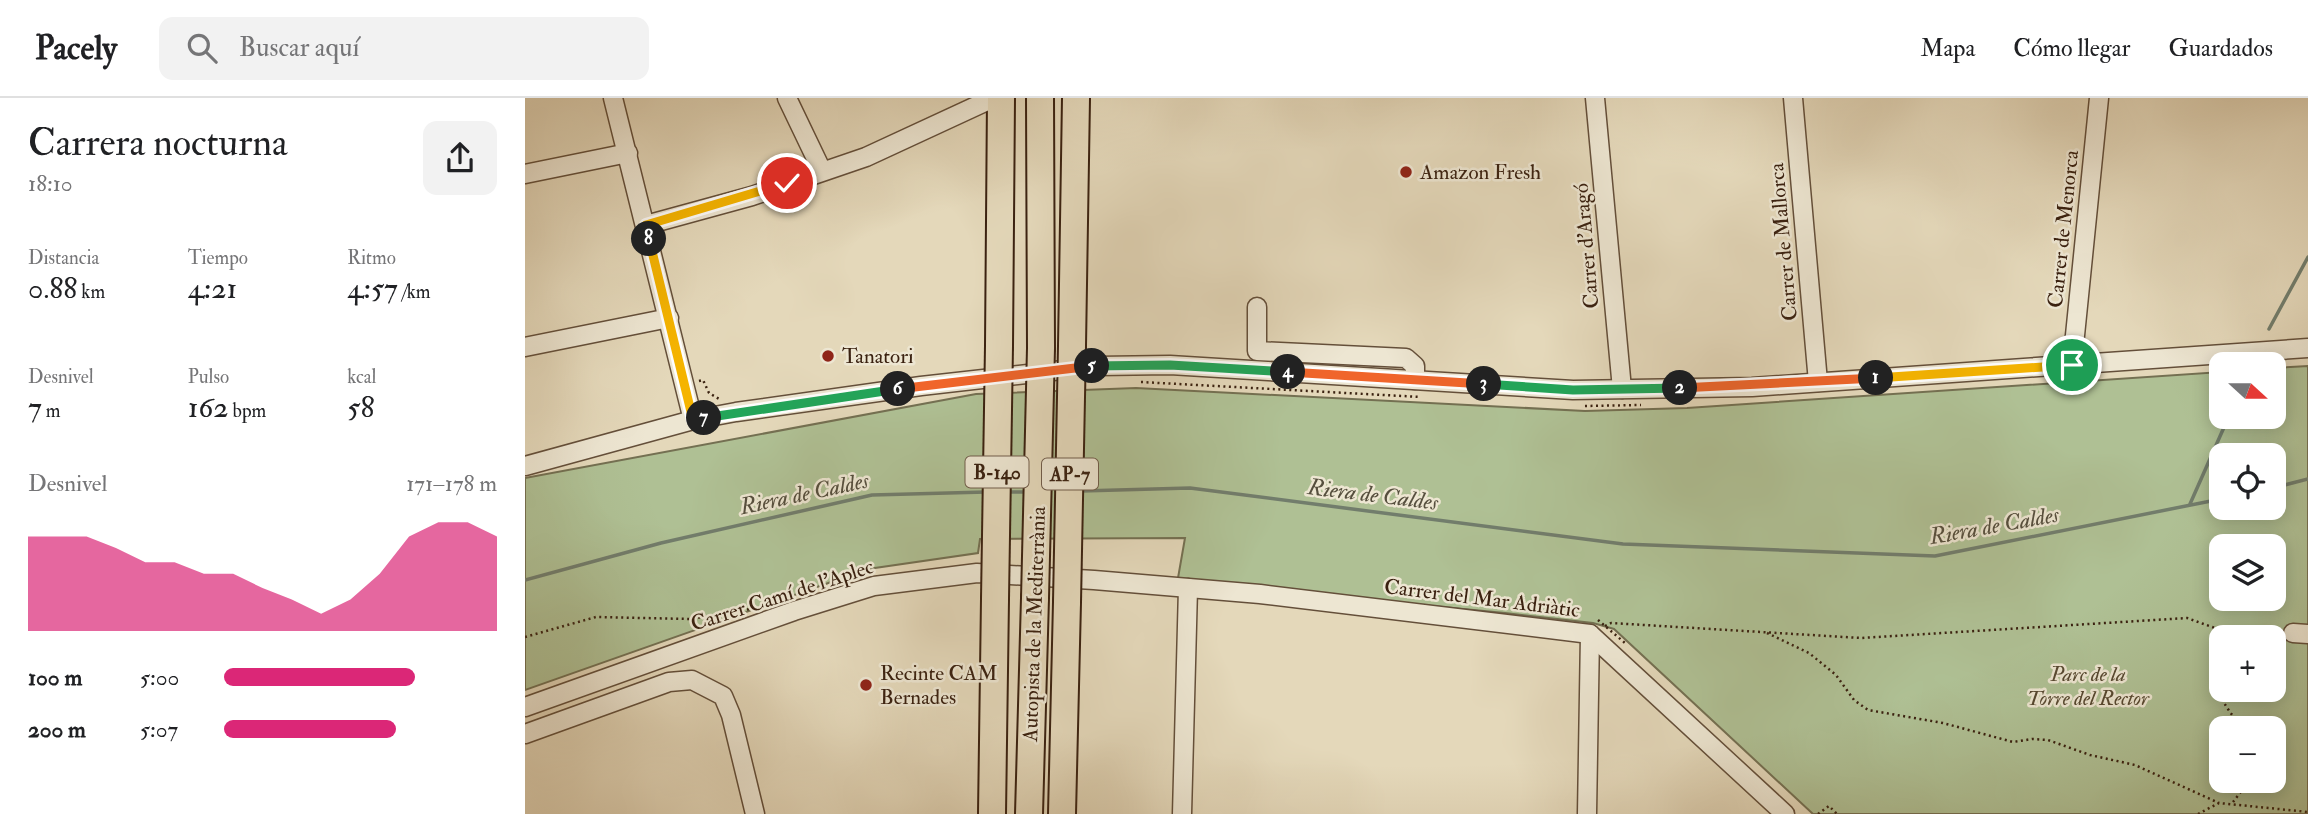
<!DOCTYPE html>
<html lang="es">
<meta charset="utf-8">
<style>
body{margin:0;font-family:"IM FELL Double Pica",serif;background:#f2f2f2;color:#202124;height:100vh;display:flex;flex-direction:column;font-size:26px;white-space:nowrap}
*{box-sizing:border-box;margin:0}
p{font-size:23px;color:#757577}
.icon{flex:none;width:38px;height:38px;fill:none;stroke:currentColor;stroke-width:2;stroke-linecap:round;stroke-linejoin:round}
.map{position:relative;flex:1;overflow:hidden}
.details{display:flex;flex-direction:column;background:#fff;width:525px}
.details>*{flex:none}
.needle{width:46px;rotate:111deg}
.buttons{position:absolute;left:1684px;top:254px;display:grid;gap:14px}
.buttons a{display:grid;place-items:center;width:77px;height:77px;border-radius:14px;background:#fff;box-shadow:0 4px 18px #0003;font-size:35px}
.pin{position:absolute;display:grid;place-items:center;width:60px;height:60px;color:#fff;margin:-30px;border:4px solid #fff;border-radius:50%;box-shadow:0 2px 7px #0007}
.km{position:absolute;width:35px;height:35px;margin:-18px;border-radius:50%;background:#222;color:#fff;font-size:19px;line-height:35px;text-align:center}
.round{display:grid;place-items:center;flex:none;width:74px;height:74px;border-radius:14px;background:#f2f2f2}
.summary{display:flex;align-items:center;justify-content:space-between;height:119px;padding:0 28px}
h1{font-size:38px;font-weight:600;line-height:52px}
.figures{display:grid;grid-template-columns:repeat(3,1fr);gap:10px;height:119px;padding:7px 28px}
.figures div{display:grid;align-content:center}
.figures b{font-size:30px;font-weight:600}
.figures small{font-size:19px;font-weight:400}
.figures p{font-size:19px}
.chart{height:196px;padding:14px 28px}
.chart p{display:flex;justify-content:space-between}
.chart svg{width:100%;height:126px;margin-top:7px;fill:#db2777;opacity:.7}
ul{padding:0 28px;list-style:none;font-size:23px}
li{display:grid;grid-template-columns:112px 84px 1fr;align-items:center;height:52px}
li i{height:18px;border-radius:9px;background:#db2777}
header{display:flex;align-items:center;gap:42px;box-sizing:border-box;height:98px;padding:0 35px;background:#fff;border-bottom:2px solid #e0e0e0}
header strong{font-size:33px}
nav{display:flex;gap:38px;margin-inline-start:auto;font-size:24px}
.search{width:490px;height:63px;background:#f2f2f2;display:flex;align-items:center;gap:18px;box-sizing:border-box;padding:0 24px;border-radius:14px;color:#757577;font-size:26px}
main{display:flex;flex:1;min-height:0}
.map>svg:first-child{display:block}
.green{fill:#afc094;stroke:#747052;stroke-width:2;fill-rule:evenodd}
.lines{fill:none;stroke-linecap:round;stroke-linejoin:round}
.stream{stroke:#727d6c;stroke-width:3.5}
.minor-casing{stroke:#644f3a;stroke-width:21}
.highway-casing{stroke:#3a2110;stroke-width:30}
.path{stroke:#3a2110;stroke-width:2.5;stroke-dasharray:2 3.5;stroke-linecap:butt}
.minor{stroke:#ede6d2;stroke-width:18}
.highway{stroke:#e4d8ba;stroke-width:26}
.highway-bridge-casing{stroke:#3a2110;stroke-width:30;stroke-linecap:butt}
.highway-bridge{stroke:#e4d8ba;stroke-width:26}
.split-1-casing{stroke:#fff;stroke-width:14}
.split-2-casing{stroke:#fff;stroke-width:14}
.split-3-casing{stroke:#fff;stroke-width:14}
.split-4-casing{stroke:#fff;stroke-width:14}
.split-5-casing{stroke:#fff;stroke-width:14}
.split-6-casing{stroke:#fff;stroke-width:14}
.split-7-casing{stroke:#fff;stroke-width:14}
.split-8-casing{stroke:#fff;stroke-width:14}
.split-9-casing{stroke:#fff;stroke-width:14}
.split-1{stroke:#f5b400;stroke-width:9}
.split-2{stroke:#f0652b;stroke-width:9}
.split-3{stroke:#22a559;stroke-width:9}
.split-4{stroke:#f0652b;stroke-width:9}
.split-5{stroke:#22a559;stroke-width:9}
.split-6{stroke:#f0652b;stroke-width:9}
.split-7{stroke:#22a559;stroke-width:9}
.split-8{stroke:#f5b400;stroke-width:9}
.split-9{stroke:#f5b400;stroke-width:9}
.poi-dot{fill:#8f2418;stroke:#ede6d2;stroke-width:2.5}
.labels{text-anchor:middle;stroke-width:5;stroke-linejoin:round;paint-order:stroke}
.shield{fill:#ede6d2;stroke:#705c4a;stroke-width:2}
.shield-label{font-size:19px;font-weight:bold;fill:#3a2110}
.poi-label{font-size:21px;fill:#3a2110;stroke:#ede6d2;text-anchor:start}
.street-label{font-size:21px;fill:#3a2110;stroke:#ede6d2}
.park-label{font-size:21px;font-style:italic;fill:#574931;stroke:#ede6d2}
.water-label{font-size:23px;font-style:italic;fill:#564f3e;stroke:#ede6d2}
</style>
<header>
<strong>Pacely</strong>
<div class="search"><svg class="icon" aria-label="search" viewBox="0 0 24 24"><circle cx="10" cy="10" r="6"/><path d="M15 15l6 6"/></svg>Buscar aquí</div>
<nav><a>Mapa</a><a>Cómo llegar</a><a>Guardados</a></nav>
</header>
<main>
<section class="details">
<div class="summary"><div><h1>Carrera nocturna</h1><p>18:10</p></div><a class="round"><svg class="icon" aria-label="share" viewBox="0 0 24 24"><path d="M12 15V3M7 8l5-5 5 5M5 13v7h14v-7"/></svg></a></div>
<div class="figures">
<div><p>Distancia</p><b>0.88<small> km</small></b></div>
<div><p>Tiempo</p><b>4:21</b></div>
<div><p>Ritmo</p><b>4:57<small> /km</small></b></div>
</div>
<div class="figures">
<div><p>Desnivel</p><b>7<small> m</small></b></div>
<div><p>Pulso</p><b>162<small> bpm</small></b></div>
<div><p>kcal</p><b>58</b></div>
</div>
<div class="chart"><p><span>Desnivel</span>171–178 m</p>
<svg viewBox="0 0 160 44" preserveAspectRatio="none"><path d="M0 44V11L10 11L20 11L30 15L40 20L50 20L60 24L70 24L80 29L90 33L100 38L110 33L120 24L130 11L140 6L150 6L160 11V44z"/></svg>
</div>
<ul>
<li><b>100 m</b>5:00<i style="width:70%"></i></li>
<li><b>200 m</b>5:07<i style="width:63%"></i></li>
</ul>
</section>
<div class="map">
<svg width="1783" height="716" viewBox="0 0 1783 716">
<rect width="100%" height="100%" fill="#e4d8ba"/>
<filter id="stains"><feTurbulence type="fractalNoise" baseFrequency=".00286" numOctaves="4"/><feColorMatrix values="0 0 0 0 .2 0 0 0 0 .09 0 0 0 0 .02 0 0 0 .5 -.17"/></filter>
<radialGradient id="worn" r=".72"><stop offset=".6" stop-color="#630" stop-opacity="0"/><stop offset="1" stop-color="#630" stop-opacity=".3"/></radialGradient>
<path class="green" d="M1783 268V716H1288L1089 531 1068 525 980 515 688 487 653 480 660 440 455 441 453 455 343 471 0 592V380L451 296 611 290 1060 313 1162 310 1696 274V318H1748V270ZM1696 357H1748V410H1696ZM1696 448H1748V500H1696ZM1696 539H1748V592H1696ZM1696 630H1748V682H1696Z"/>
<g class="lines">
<g class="stream">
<path d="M1744 231 1783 159"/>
<path d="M1727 266 1728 264"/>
<path d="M1748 390 1783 381"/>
<path d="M556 393 665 390 1098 446 1410 458 1696 401"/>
<path d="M482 394H503"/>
<path d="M1665 406 1704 318"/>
<path d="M0 482 136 445 347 397 461 394"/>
</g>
<defs>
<g id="minor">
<path d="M88 0 168 322"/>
<path d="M262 0 297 73"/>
<path d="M1070 0 1097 291"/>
<path d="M1268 0 1293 284"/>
<path d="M0 76 103 55"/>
<path d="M121 127 227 98 341 59 462 3"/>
<path d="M732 209V253L881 260 890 268V282"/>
<path d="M0 249 144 220"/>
<path d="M1547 267 1574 0"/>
<path d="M0 368 168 322 211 314 396 288 573 268 645 267 1048 292 1227 289 1783 250"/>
<path d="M1768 535 1783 536"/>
<path d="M0 609 269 513 349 488 452 475 569 482 735 496 1065 536 1260 716"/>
<path d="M0 636 144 584 167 582 198 598 206 617 230 716"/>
<path d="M657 716 663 490"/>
<path d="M1062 716 1065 536"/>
</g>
<g id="highway">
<path d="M515 0 516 250"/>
<path d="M474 248 476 0"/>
<path d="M547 248 551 0"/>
<path d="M467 716 470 501"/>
<path d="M504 716 510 500"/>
<path d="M537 716 542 504"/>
</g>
</defs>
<use href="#minor" class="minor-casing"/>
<use href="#highway" class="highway-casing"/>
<g class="path">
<path d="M174 283 178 282 184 295 196 302"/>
<path d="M616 284 896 299"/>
<path d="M1060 308 1116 307"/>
<path d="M1073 522 1100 545"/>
<path d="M1080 528 1086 525 1336 540 1662 520 1715 539"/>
<path d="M1242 535 1284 555 1311 577 1329 602 1343 612 1418 625 1488 644 1507 641 1523 642 1565 657 1610 667 1694 705"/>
<path d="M0 539 71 519 165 521 231 510"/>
<path d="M1748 551 1755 553 1759 547"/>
<path d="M1696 553C1685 587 1696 605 1718 630"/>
<path d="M1708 704 1725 682"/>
<path d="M1293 716 1304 708 1312 716"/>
<path d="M1673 716 1694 705 1783 714"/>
</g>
<use href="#minor" class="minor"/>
<use href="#highway" class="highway"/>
<defs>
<g id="highway-bridge">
<path d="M510 500 516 250"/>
<path d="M470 501 474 248"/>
<path d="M542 504 547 248"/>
</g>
</defs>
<use href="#highway-bridge" class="highway-bridge-casing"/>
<use href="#highway-bridge" class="highway-bridge"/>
</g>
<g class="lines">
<defs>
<path id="split-1" d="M1351 280 1547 267"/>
<path id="split-2" d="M1155 290 1351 280"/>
<path id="split-3" d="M959 286 1048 292 1155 290"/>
<path id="split-4" d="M763 274 959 286"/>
<path id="split-5" d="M567 268 645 267 763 274"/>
<path id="split-6" d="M373 291 567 268"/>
<path id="split-7" d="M179 320 373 291"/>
<path id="split-8" d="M124 141 168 322 179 320"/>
<path id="split-9" d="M124 141 121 127 262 85"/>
</defs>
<use href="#split-1" class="split-1-casing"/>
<use href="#split-2" class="split-2-casing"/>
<use href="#split-3" class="split-3-casing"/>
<use href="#split-4" class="split-4-casing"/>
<use href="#split-5" class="split-5-casing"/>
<use href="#split-6" class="split-6-casing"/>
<use href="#split-7" class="split-7-casing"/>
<use href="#split-8" class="split-8-casing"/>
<use href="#split-9" class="split-9-casing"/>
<use href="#split-1" class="split-1"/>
<use href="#split-2" class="split-2"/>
<use href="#split-3" class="split-3"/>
<use href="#split-4" class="split-4"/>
<use href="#split-5" class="split-5"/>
<use href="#split-6" class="split-6"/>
<use href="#split-7" class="split-7"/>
<use href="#split-8" class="split-8"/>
<use href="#split-9" class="split-9"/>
</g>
<g class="poi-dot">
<circle cx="881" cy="74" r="7"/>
<circle cx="303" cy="258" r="7"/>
<circle cx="341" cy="587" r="7"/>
</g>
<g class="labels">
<g class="shield">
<rect x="440.5" y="358.5" width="63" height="31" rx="5"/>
<rect x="517" y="360.5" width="56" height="31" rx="5"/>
</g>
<g class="shield-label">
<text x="472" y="381">B-140</text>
<text x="545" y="383">AP-7</text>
</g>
<g class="poi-label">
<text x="895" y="81">Amazon Fresh</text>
<text x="317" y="265">Tanatori</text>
<text x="355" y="582">Recinte CAM<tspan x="355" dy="24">Bernades</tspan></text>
</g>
<g class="street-label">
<text transform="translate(1538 131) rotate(-84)" y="7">Carrer de Menorca</text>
<text transform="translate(1258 144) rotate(-95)" y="7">Carrer de Mallorca</text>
<text transform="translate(1061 148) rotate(-95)" y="7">Carrer d'Aragó</text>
<text transform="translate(257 497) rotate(-18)" y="7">Carrer Camí de l'Aplec</text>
<text transform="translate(957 500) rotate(7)" y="7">Carrer del Mar Adriàtic</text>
<text transform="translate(509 526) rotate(-88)" y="7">Autopista de la Mediterrània</text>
</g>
<g class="park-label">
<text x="1563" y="583">Parc de la<tspan x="1563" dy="24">Torre del Rector</tspan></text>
</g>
<g class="water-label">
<text transform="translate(279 395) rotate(-12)" y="8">Riera de Caldes</text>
<text transform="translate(848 396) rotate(7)" y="8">Riera de Caldes</text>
<text transform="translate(1469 427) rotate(-10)" y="8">Riera de Caldes</text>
</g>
</g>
<rect width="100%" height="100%" filter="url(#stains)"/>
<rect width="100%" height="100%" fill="url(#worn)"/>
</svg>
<div class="buttons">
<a><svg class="needle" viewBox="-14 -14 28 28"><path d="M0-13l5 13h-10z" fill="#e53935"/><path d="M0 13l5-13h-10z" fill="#757577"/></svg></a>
<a><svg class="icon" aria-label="locate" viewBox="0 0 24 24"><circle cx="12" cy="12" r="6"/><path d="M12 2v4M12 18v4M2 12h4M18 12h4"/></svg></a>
<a><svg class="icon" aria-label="layers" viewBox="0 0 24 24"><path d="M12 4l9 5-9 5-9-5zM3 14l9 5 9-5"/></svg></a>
<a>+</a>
<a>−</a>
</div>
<div class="pin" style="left:1547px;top:267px;background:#1e9e55"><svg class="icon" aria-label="arrive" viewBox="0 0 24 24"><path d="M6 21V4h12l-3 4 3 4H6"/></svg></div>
<div class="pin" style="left:262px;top:85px;background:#d93025"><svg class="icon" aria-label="check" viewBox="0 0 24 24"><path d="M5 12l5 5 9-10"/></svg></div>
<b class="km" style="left:1351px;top:280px">1</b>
<b class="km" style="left:1155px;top:290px">2</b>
<b class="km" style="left:959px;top:286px">3</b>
<b class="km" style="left:763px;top:274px">4</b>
<b class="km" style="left:567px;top:268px">5</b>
<b class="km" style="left:373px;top:291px">6</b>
<b class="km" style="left:179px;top:320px">7</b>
<b class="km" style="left:124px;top:141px">8</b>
</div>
</main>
